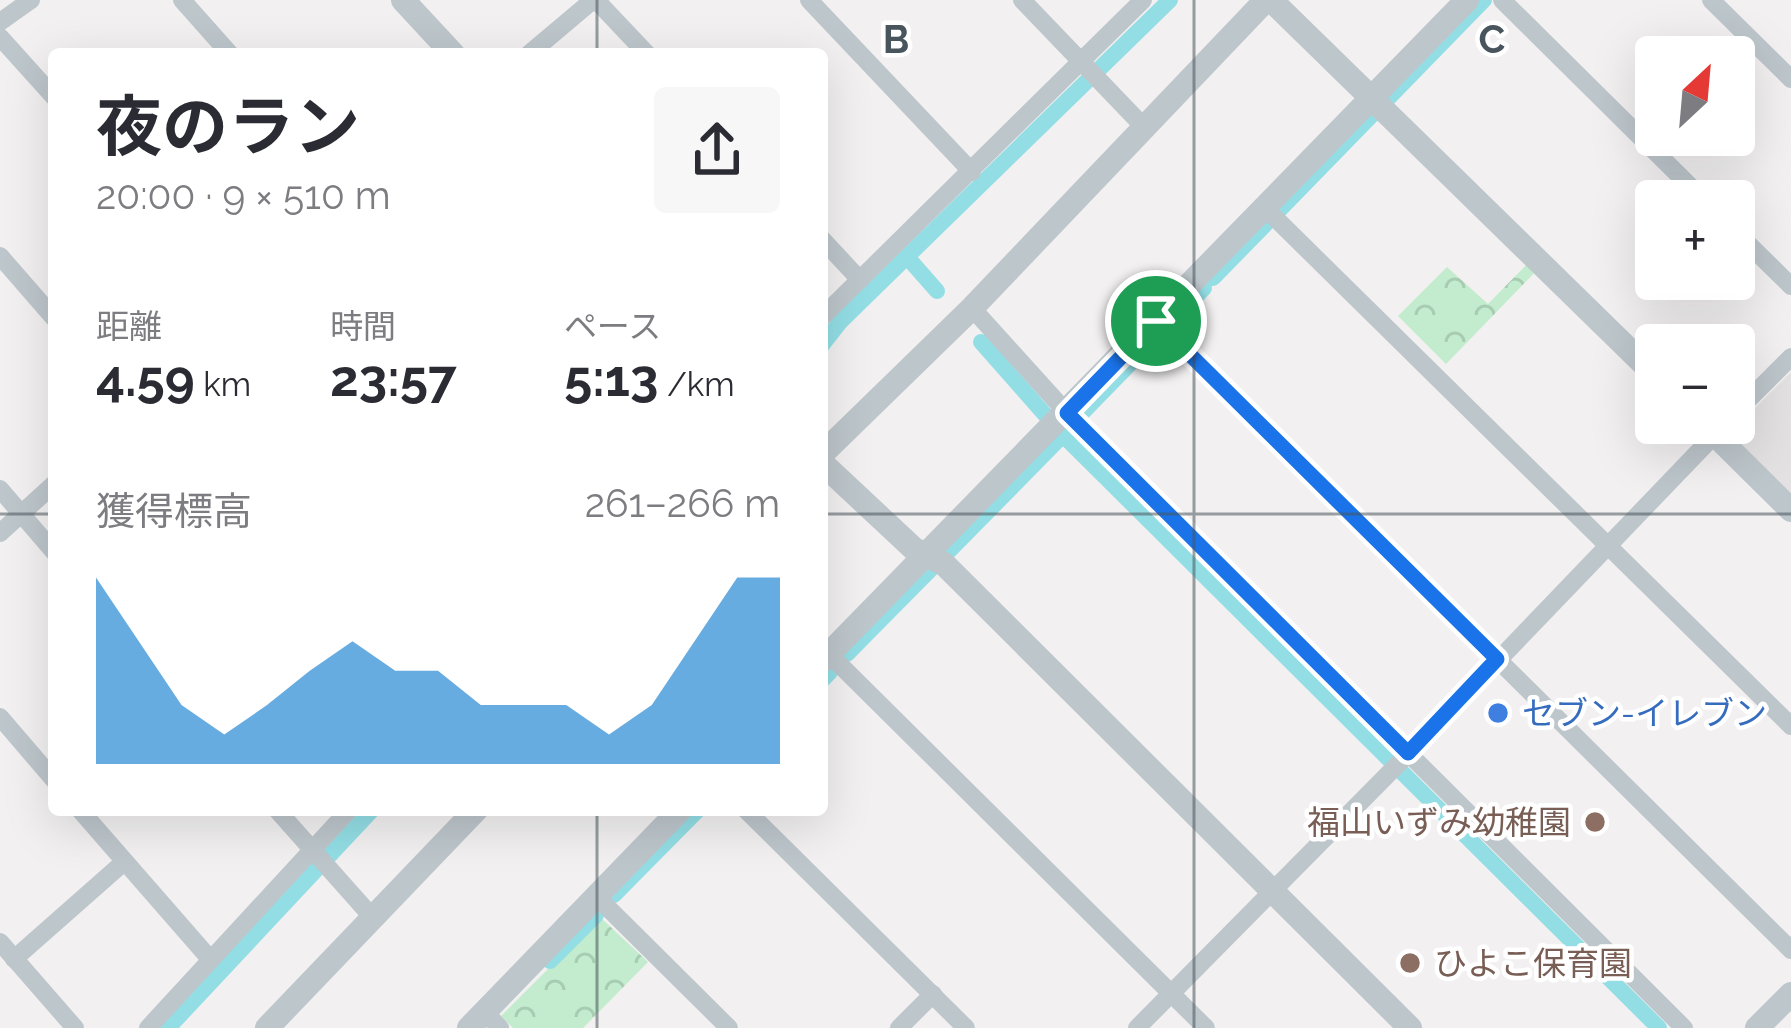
<!DOCTYPE html>
<html lang="ja">
<meta charset="utf-8">
<style>
body{margin:0;font-family:Raleway,"Noto Sans JP",sans-serif;background:#f7f7f7;color:#2b2b33;height:100vh;display:flex;flex-direction:column;font-size:45px;white-space:nowrap}
*{box-sizing:border-box;margin:0}
p{font-size:39px;color:#7c7c81}
.icon{flex:none;width:66px;height:66px;fill:none;stroke:currentColor;stroke-width:2;stroke-linecap:round;stroke-linejoin:round}
.map{position:relative;flex:1;overflow:hidden}
.sheet{position:absolute;left:48px;top:48px;width:780px;height:768px;display:flex;flex-direction:column;background:#fff;border-radius:12px;box-shadow:0 12px 48px #0002}
.sheet>*{flex:none}
.needle{width:78px;rotate:26deg}
.buttons{position:absolute;left:1635px;top:36px;display:grid;gap:24px}
.buttons a{display:grid;place-items:center;width:120px;height:120px;border-radius:12px;background:#fff;box-shadow:0 12px 48px #0002;font-size:60px}
.pin{position:absolute;display:grid;place-items:center;width:102px;height:102px;color:#fff;margin:-51px;border:6px solid #fff;border-radius:50%;box-shadow:0 3px 12px #0007}
.round{display:grid;place-items:center;flex:none;width:126px;height:126px;border-radius:12px;background:#f7f7f7}
.overview{display:flex;align-items:center;justify-content:space-between;height:204px;padding:0 48px}
h1{font-size:66px;font-weight:700;line-height:90px}
.stats{display:grid;grid-template-columns:repeat(3,1fr);gap:18px;height:204px;padding:12px 48px}
.stats div{display:grid;align-content:center}
.stats b{font-size:51px;font-weight:700}
.stats small{font-size:33px;font-weight:400}
.stats p{font-size:33px}
.chart{height:336px;padding:24px 48px}
.chart p{display:flex;justify-content:space-between}
.chart svg{width:100%;height:216px;margin-top:12px;fill:#2889d4;opacity:.7}
.map>svg:first-child{display:block}
.education{fill:#e3e1e1}
.forest{fill:url(#forest-crowns)}
.lines{fill:none;stroke-linecap:round;stroke-linejoin:round}
.canal{stroke:#93dee5;stroke-width:16}
.minor{stroke:#bdc6cb;stroke-width:18}
.tertiary{stroke:#bdc6cb;stroke-width:24}
.route-casing{stroke:#fff;stroke-width:24}
.route{stroke:#1a73e8;stroke-width:15}
.grid{fill:none;stroke:#49555c;stroke-width:3;stroke-opacity:0.55}
.shop-dot{fill:#3f7fe0;stroke:#fff;stroke-width:4.5}
.education-dot{fill:#8d6e63;stroke:#fff;stroke-width:4.5}
.labels{text-anchor:middle;stroke-width:9;stroke-linejoin:round;paint-order:stroke}
.shop-label{font-size:33px;fill:#366cbe;stroke:#fff;text-anchor:start}
.education-label{font-size:33px;fill:#785e54;stroke:#fff;text-anchor:end}
.grid-label{font-size:39px;text-anchor:middle;font-weight:bold;fill:#49555c;stroke:#fff;stroke-width:9;stroke-linejoin:round;paint-order:stroke}
</style>
<div class="map">
<svg width="1791" height="1028" viewBox="0 0 1791 1028">
<defs>
<pattern id="forest-crowns" width="20" height="18" patternUnits="userSpaceOnUse" patternTransform="scale(3)"><rect width="20" height="18" fill="#c2eccd"/><path d="M2 6a3 3 0 1 1 6 0M12 15a3 3 0 1 1 6 0" fill="none" stroke="#a8ccb2"/></pattern>
</defs>
<rect width="100%" height="100%" fill="#f2f0f0"/>
<path class="education" d="M1791 372V502L1730 433Z"/>
<g class="forest">
<path d="M1534 257 1542 265 1446 364 1398 316 1447 267 1488 304Z"/>
<path d="M600 917 648 962 583 1028H513L501 1016Z"/>
</g>
<g class="lines">
<g class="canal">
<path d="M908 258 937 291"/>
<path d="M1213 278 1484 0"/>
<path d="M1169 323 1204 288"/>
<path d="M981 342 1063 435 1659 1028"/>
<path d="M822 345 840 322 1170 0"/>
<path d="M1083 412 1158 335"/>
<path d="M949 551 1067 431"/>
<path d="M847 654 932 568"/>
<path d="M822 680 830 672"/>
<path d="M614 895 698 810"/>
<path d="M550 961 596 915"/>
<path d="M168 1028 372 810"/>
</g>
<g class="minor">
<path d="M182 0 230 54"/>
<path d="M596 0 647 54"/>
<path d="M809 0 972 172"/>
<path d="M1022 0 1143 126"/>
<path d="M1502 0 1705 201"/>
<path d="M1711 0 1791 79"/>
<path d="M0 22 31 0"/>
<path d="M0 37 54 97"/>
<path d="M529 54 593 0"/>
<path d="M1266 209 1791 726"/>
<path d="M1734 230 1791 286"/>
<path d="M822 239 860 280"/>
<path d="M0 256 54 318"/>
<path d="M972 308 1067 413 1684 1028"/>
<path d="M822 317 1143 0"/>
<path d="M1156 321 1791 950"/>
<path d="M1734 414 1791 357"/>
<path d="M0 489 54 552"/>
<path d="M0 533 54 484"/>
<path d="M829 654 1206 1028"/>
<path d="M0 717 54 780"/>
<path d="M80 810 210 959"/>
<path d="M277 810 373 918"/>
<path d="M746 810 966 1028"/>
<path d="M597 897 729 1028"/>
<path d="M0 942 75 1028"/>
<path d="M14 959 124 862"/>
<path d="M485 1012 500 1028"/>
<path d="M148 1028 349 810"/>
<path d="M899 1028 933 994"/>
<path d="M1137 1028 1409 753 1726 423"/>
</g>
<g class="tertiary">
<path d="M403 0 453 54"/>
<path d="M1271 0 1656 376"/>
<path d="M1703 423 1791 510"/>
<path d="M822 454 972 308 1266 0"/>
<path d="M822 463 914 549 944 564 1410 1028"/>
<path d="M822 661 1467 0"/>
<path d="M267 1028 476 810"/>
<path d="M469 1028 680 810"/>
<path d="M1757 1028 1791 994"/>
</g>
</g>
<g class="lines">
<defs>
<path id="route" d="M1156 321 1497 659 1408 753 1067 413Z"/>
</defs>
<use href="#route" class="route-casing"/>
<use href="#route" class="route"/>
</g>
<path class="grid" d="M597 0V54M1194 0V1028M0 514H54M822 514H1791M597 810V1028"/>
<circle class="shop-dot" cx="1498" cy="713" r="12"/>
<g class="education-dot">
<circle cx="1595" cy="822" r="12"/>
<circle cx="1410" cy="963" r="12"/>
</g>
<g class="labels">
<g class="shop-label">
<text x="1522" y="725">セブン-イレブン</text>
</g>
<g class="education-label">
<text x="1571" y="834">福山いずみ幼稚園</text>
<text x="1434" y="975" text-anchor="start">ひよこ保育園</text>
</g>
</g>
<g class="grid-label">
<text x="896" y="53">B</text>
<text x="1492" y="53">C</text>
</g>
</svg>
<div class="buttons">
<a><svg class="needle" viewBox="-14 -14 28 28"><path d="M0-13l5 13h-10z" fill="#e53935"/><path d="M0 13l5-13h-10z" fill="#7c7c81"/></svg></a>
<a>+</a>
<a>−</a>
</div>
<div class="pin" style="left:1156px;top:321px;background:#1e9e55"><svg class="icon" aria-label="arrive" viewBox="0 0 24 24"><path d="M6 21V4h12l-3 4 3 4H6"/></svg></div>
<section class="sheet">
<div class="overview"><div><h1>夜のラン</h1><p>20:00 · 9 × 510 m</p></div><a class="round"><svg class="icon" aria-label="share" viewBox="0 0 24 24"><path d="M12 15V3M7 8l5-5 5 5M5 13v7h14v-7"/></svg></a></div>
<div class="stats">
<div><p>距離</p><b>4.59<small> km</small></b></div>
<div><p>時間</p><b>23:57</b></div>
<div><p>ペース</p><b>5:13<small> /km</small></b></div>
</div>
<div class="chart"><p><span>獲得標高</span>261–266 m</p>
<svg viewBox="0 0 160 44" preserveAspectRatio="none"><path d="M0 44V6L10 19L20 32L30 38L40 32L50 25L60 19L70 25L80 25L90 32L100 32L110 32L120 38L130 32L140 19L150 6L160 6V44z"/></svg>
</div>
</section>
</div>
